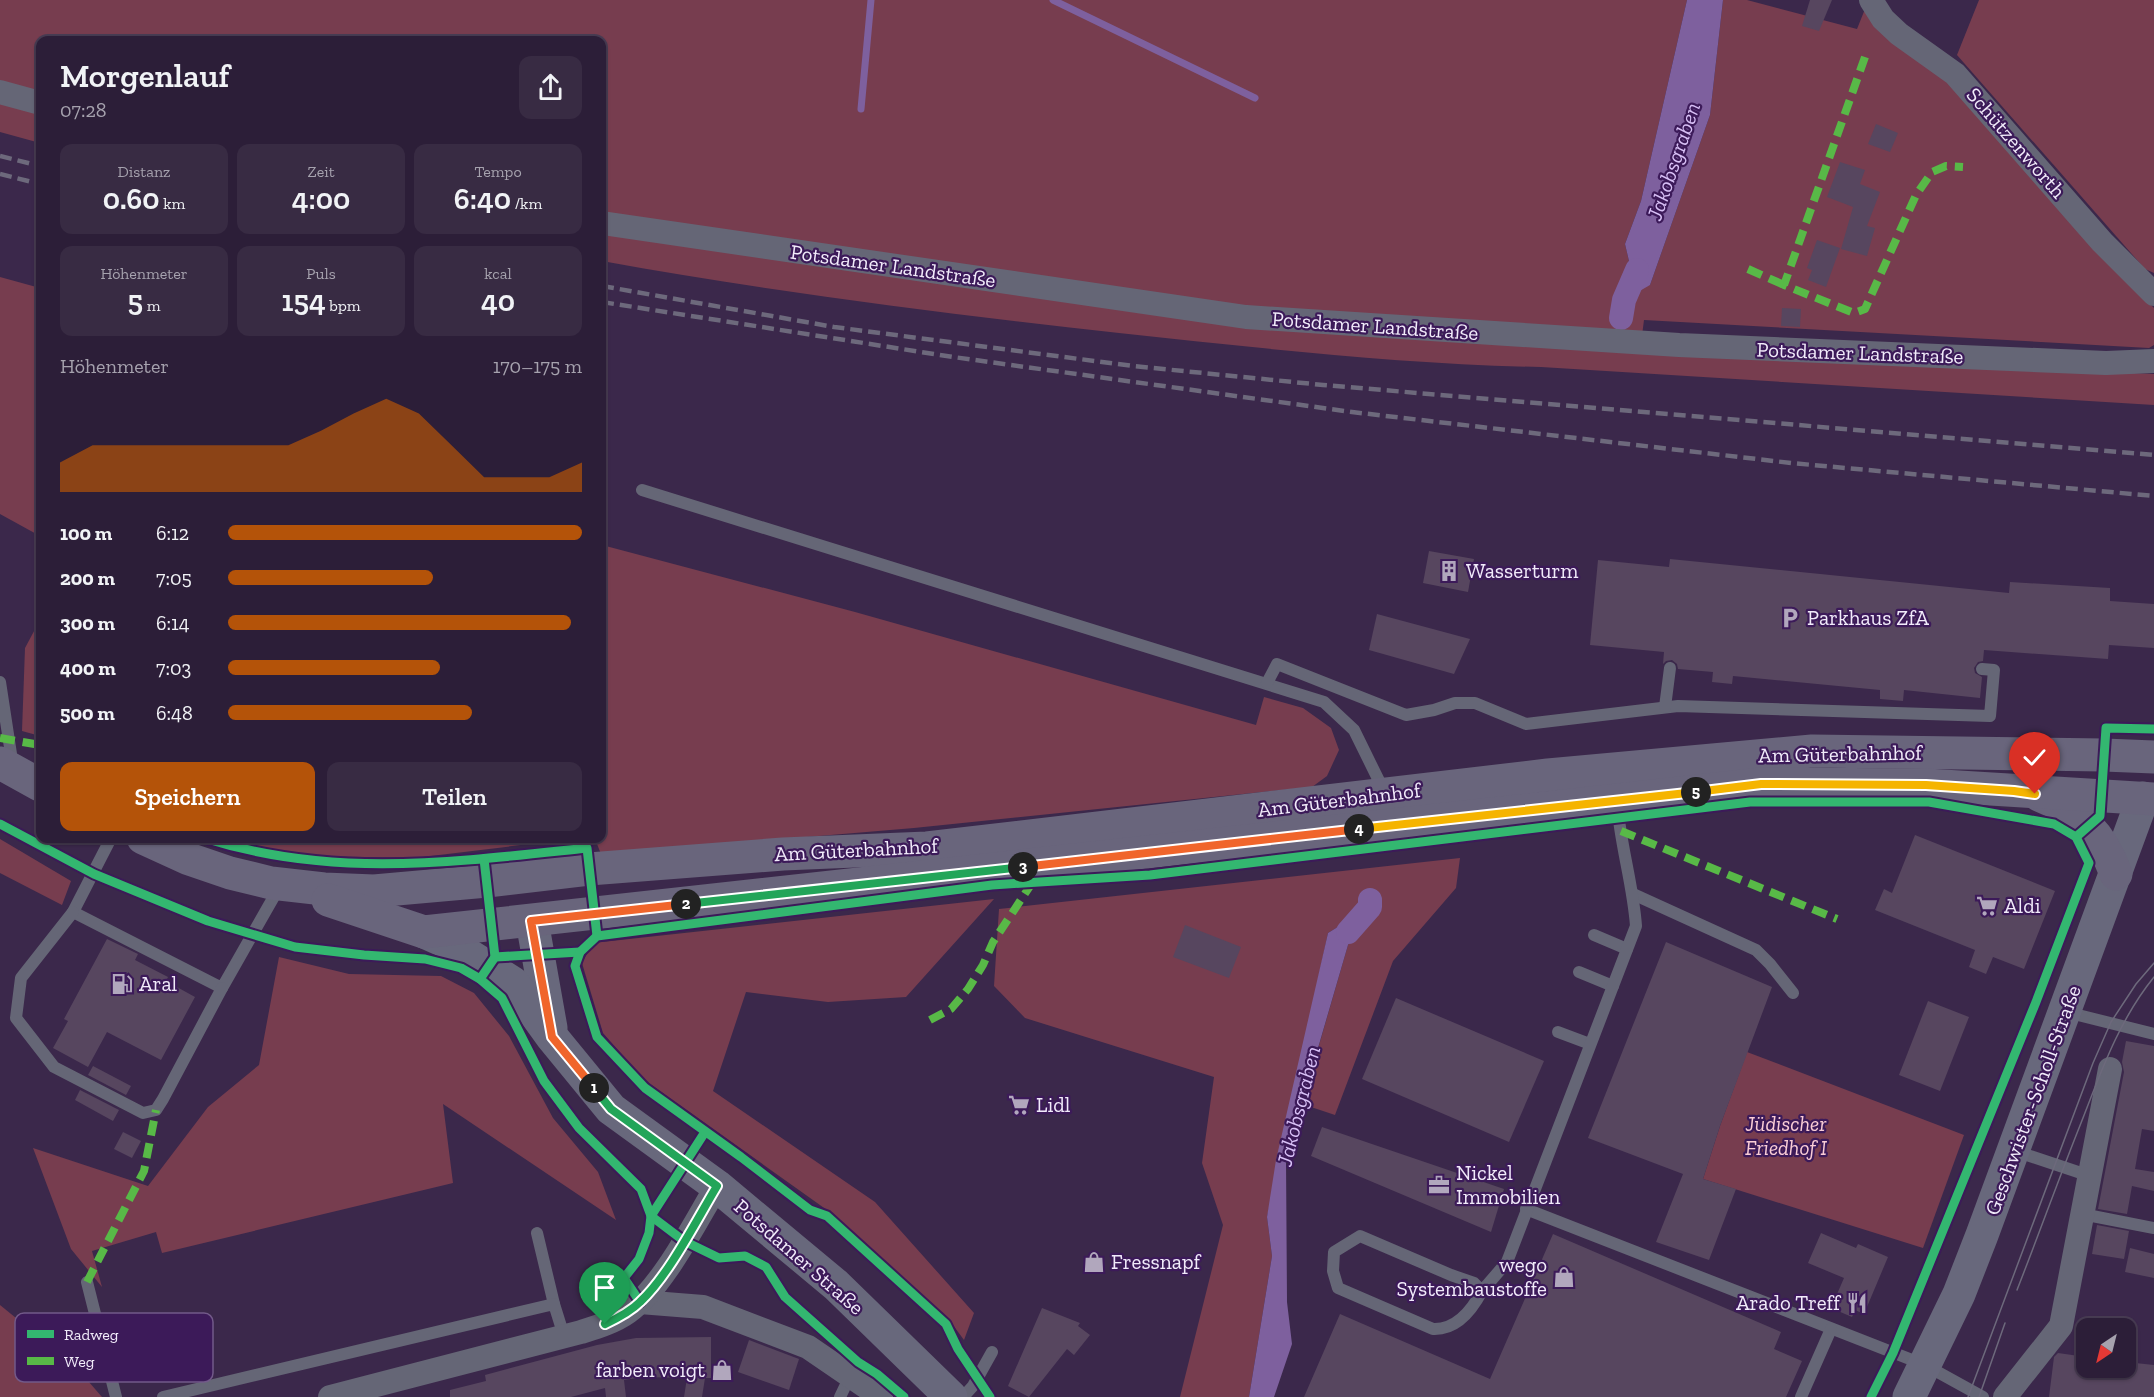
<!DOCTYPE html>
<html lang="de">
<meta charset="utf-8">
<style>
body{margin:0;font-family:"Zilla Slab",serif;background:#382b43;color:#f1f3f6;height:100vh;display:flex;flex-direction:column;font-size:22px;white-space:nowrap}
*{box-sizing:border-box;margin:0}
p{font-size:20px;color:#a6a2ae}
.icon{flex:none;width:33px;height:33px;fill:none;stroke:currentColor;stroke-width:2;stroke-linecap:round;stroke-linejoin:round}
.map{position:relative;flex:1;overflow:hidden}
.details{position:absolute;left:36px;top:36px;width:570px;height:807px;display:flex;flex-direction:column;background:#2c1e38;border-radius:12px;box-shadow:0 2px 4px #0004,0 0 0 2px #483c53}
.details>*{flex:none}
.needle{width:39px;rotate:215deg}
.tools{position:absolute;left:2076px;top:1318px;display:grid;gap:12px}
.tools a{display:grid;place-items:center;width:60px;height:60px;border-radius:12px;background:#2c1e38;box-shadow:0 2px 4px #0004,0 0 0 2px #483c53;font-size:30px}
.pin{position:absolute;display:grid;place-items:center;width:51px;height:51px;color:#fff;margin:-62px -26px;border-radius:50% 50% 50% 0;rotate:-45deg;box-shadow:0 0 6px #0007}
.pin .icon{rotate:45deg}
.km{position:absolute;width:30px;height:30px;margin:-15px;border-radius:50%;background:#222;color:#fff;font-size:16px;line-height:30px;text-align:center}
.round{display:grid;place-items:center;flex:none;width:63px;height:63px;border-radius:12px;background:#382b43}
.overview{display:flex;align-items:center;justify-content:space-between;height:102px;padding:0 24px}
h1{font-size:33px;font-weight:600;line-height:45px}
.figures{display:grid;grid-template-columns:repeat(3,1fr);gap:9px;height:102px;padding:6px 24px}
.figures div{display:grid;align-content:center;border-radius:12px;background:#382b43;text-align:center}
.figures b{font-size:30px;font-weight:600}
.figures small{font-size:16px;font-weight:400}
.figures p{font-size:16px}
.chart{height:168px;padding:12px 24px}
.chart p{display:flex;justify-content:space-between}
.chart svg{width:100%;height:108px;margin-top:6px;fill:#b45309;opacity:.7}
.cta{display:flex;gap:12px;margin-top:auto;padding:12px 24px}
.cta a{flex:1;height:69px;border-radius:12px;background:#b45309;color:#fff;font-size:24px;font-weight:600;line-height:69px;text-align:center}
.cta a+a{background:#382b43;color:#f1f3f6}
ul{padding:0 24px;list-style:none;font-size:20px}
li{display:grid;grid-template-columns:96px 72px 1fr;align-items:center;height:45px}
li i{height:15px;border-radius:8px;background:#b45309}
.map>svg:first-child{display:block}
.green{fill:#773d4f}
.water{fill:#7e609e}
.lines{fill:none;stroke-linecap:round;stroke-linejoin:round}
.stream{stroke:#7e609e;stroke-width:7}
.canal{stroke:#7e609e;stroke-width:24}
.building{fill:#57465f}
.lane{stroke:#656676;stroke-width:12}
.street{stroke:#656676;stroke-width:24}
.secondary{stroke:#68687c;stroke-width:33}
.primary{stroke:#69657c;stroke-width:33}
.tram{stroke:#6d697c;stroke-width:1.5}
.rail{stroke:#6d697c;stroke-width:4.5;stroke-dasharray:12 6;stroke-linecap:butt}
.quiet{stroke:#58b947;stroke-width:8;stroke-dasharray:15 8;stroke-linecap:butt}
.cycleway-casing{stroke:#3c1a59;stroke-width:13}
.cycleway{stroke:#33b770;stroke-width:9}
.split-1-casing{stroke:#fff;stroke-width:12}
.split-2-casing{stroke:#fff;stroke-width:12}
.split-3-casing{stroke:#fff;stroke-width:12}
.split-4-casing{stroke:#fff;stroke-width:12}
.split-5-casing{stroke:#fff;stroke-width:12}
.split-6-casing{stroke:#fff;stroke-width:12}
.split-1{stroke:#22a559;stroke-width:8}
.split-2{stroke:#f0652b;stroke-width:8}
.split-3{stroke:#22a559;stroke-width:8}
.split-4{stroke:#f0652b;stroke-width:8}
.split-5{stroke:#f5b400;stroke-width:8}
.split-6{stroke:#f5b400;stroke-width:8}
.labels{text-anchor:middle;stroke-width:4.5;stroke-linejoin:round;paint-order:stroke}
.street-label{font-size:21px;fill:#f1ebfa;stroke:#3c1a59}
.poi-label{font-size:21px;fill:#f1ebfa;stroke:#3c1a59;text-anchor:start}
.park-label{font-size:21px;font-style:italic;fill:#fbced6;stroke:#3c1a59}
.water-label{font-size:22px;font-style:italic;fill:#d8c0f6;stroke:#3c1a59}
.key{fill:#3c1a59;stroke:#725989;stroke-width:1.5}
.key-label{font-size:16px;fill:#f1ebfa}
</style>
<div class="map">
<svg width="2154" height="1397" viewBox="0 0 2154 1397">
<rect width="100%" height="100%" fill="#3b284b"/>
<g class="green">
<path d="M0 0H1687L1641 201 1625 244 1629 261 1617 290 1650 285 1710 115 1723 0H1747L1857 29 1865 9 1955 81 2095 248 2154 308V345L2149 348 1644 320 1640 351 2154 374V405L1541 367C1400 364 1259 348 1119 333 946 314 773 292 602 261V40H40V143L0 132Z"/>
<path d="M1979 0H2154V273L2145 269 1957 55Z"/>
<path d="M0 277 40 288V536L0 514Z"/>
<path d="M602 545 855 612 1256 725 1264 697 1303 708 1331 728 1339 750 1327 776 1312 787 914 828 601 854 595 839 602 838Z"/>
<path d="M40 620V736L22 731 25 648Z"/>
<path d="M0 839 71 881 62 905 0 873Z"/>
<path d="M224 839H571L414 858 310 856 245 847Z"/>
<path d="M1460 858 1456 888 1393 961 1335 1115 1302 1104 1348 945 1369 908 1328 933 1267 1217 1272 1256 1249 1397H1180L1223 1225 1202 1163 1214 1077 1025 1018 994 986 999 909Z"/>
<path d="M994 899 906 997 828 1002 746 992 713 1091 875 1202 974 1313 964 1340 950 1321 834 1215 642 1078 603 1033 582 963 593 943Z"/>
<path d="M279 957 349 974 441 976 474 993 509 1036 553 1118 598 1172 616 1220 443 1104 453 1183 162 1253 156 1232 92 1251 102 1287 71 1249 33 1148 148 1186 208 1107 259 1065Z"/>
<path d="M1747 1052 1964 1135 1923 1248 1703 1179 1720 1126Z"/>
<path d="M0 1305 75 1366 102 1397H0Z"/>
</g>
<g class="water">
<path d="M1687 0H1723L1710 115 1650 285 1624 300 1617 290 1629 261 1625 244 1641 201Z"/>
<path d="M1370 907 1348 945 1286 1158 1287 1302 1292 1344 1274 1397H1249L1272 1256 1267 1217 1276 1160 1328 933Z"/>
</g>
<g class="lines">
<g class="stream">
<path d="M1053 0 1255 98"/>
<path d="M861 109 871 0"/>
</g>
<g class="canal">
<path d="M1621 318 1624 300 1637 270"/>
<path d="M1348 932 1370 907V900"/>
</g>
</g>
<g class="building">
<path d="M1810 0H1832L1819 31 1802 26Z"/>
<path d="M1876 124 1898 133 1890 152 1868 144Z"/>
<path d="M1840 162 1865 170 1860 184 1880 192 1867 226 1875 228 1867 256 1841 249 1853 207 1827 197Z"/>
<path d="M1817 240 1840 248 1826 287 1808 280 1812 270 1807 268Z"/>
<path d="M1782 308 1801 309 1800 327 1781 326Z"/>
<path d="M1429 551 1474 559 1468 592 1423 583Z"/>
<path d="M1670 559 2009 593 2010 582 2110 588V601L2154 604V648L2109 645 2108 659 1984 650 1983 661 1978 662 1974 668 1975 673 1982 677 1980 698 1904 690 1903 701 1880 699V690L1733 676 1732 684 1712 682 1713 672 1678 669 1677 664 1672 660 1666 661 1663 664 1664 652 1590 645 1598 560 1669 567Z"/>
<path d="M1377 614 1470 639 1454 674 1369 650Z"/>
<path d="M1915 835 2055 891 2024 969 1993 957 1986 974 1969 967 1975 950 1875 910 1884 889 1892 893Z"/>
<path d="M1185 925 1241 947 1229 978 1173 957Z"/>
<path d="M107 939 138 954 135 960 168 977 166 981 195 997 161 1060 107 1032 88 1067 53 1048 68 1021 64 1019Z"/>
<path d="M1666 942 1772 987 1720 1126 1703 1179 1736 1189 1709 1260 1656 1242 1683 1174 1588 1138Z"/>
<path d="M1396 998 1544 1061 1509 1142 1362 1079Z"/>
<path d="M1928 1001 1969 1017 1940 1091 1899 1075Z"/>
<path d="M2126 1041 2154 1046V1131L2142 1129 2135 1169 2154 1172V1191L2132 1186 2127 1214 2098 1209 2124 1072 2122 1062Z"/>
<path d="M93 1066 131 1086 126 1095 88 1075Z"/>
<path d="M80 1090 119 1110 113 1121 75 1100Z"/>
<path d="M1322 1127 1504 1189 1491 1232 1311 1156Z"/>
<path d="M123 1132 141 1141 132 1158 114 1149Z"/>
<path d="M2097 1225 2129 1231 2124 1259 2092 1254Z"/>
<path d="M1821 1233 1856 1248 1858 1244 1888 1257 1864 1314 1855 1310 1852 1317 1831 1308 1844 1278 1808 1263Z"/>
<path d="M1553 1234 1781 1332 1774 1349 1802 1361 1786 1397H1304L1340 1314 1490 1379Z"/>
<path d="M2130 1248 2154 1254V1278L2125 1272Z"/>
<path d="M1042 1308 1080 1323 1078 1326 1090 1335 1074 1355 1067 1349 1029 1397 1008 1386Z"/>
<path d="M711 1337V1378H705L702 1397H684L687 1378 643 1377 624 1380 626 1397H606L605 1388 571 1397H450V1390L486 1381 485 1375 597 1345 636 1338Z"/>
<path d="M749 1340 799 1359 789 1390 738 1372Z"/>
<path d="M2058 1353 2086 1357V1368H2126V1362L2154 1365V1397H2049L2054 1357Z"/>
</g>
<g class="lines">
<g class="lane">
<path d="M642 490 1324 702 1354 730 1384 791"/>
<path d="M0 682 13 767"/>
<path d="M1267 683 1277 664 1406 715 1434 710 1455 703H1475L1526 724 1678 706 1990 716 1994 670 1982 669"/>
<path d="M1665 707 1670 668"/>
<path d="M111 838 73 912 222 988 280 886"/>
<path d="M1633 894 1756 950 1770 964 1793 993"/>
<path d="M73 912 21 978 16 1018 54 1067 143 1113 156 1110 163 1099 222 988"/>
<path d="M1594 935 1627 949"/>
<path d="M1579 972 1613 986"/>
<path d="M2066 1012 2154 1034"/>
<path d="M1558 1032 1590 1044"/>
<path d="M2015 1151 2090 1176"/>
<path d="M1526 1209 1925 1365 1983 1397"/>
<path d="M2082 1214 2154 1228"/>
<path d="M537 1233 554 1304"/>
<path d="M87 1282 116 1397"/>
<path d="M1482 1291C1472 1310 1456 1330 1433 1329L1338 1288 1333 1271 1334 1252 1360 1236 1451 1275 1474 1283 1482 1291 1507 1262 1636 926C1633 884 1620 844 1617 802"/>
<path d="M163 1397 554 1304 564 1336"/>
<path d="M840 1397 850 1376"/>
<path d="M963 1397 973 1386 992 1352"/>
<path d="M1801 1397 1831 1329"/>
</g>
<g class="street">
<path d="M1871 0 1883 19 1899 34 1955 74 2102 242 2154 294"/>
<path d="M0 92 40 103"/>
<path d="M602 223 1246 317 1679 345 2106 363 2154 361"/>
<path d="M640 1302 703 1307 808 1347 881 1397"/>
<path d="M330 1397 581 1332C597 1327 614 1322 628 1312 663 1287 694 1224 717 1186"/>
<path d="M2005 1397 2061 1326 2110 1069"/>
</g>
<g class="secondary">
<path d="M532 921 551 1028"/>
<path d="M424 932 451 944 513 983 552 1037 611 1109 717 1186 836 1285 951 1397"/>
<path d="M1909 1397 1959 1294 1982 1235 2143 798"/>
</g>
<g class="primary">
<path d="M0 763 40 785"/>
<path d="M2039 795C2078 810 2102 835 2116 874"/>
<path d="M143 838 189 859 230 873 271 883 324 889 374 891 487 881 589 869 783 854 927 848 1548 775 1812 751 2104 755 2154 757"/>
<path d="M328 900 424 932 1761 784 1926 785 2154 799"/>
</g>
<g class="tram">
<path d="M2017 1290C2039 1234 2059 1178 2081 1123 2101 1072 2119 1020 2154 977"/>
<path d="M1968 1397 2093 1063 2111 1022 2136 984 2154 963"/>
<path d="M1979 1397 2005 1323"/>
</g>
<g class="rail">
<path d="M0 156 40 166"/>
<path d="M0 174 40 184"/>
<path d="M602 286 834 327 1133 366 1323 385 2154 455"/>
<path d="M602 302 953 357 1352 412 1791 463 2154 496"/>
</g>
<g class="quiet">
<path d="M1865 57 1784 285 1854 313 1865 309 1916 195 1932 172 1946 166 1963 167"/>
<path d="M1748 269 1784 285"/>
<path d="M0 738 40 745"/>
<path d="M1621 831 1837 919"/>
<path d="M930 1020 951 1009 968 989 983 965 993 942 1032 883"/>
<path d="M87 1282 144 1171 156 1110"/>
</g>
<defs>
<g id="cycleway">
<path d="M0 824 94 874 208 921 295 947 364 955 425 959 461 968 480 979 502 998 544 1081 579 1128 641 1189 651 1216 684 1241 719 1258 745 1256 766 1267 785 1297 858 1362 877 1374 904 1397"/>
<path d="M2076 837 2100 816 2106 728 2154 729"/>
<path d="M204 838C333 879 455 862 587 848L597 936"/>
<path d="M495 957 580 952"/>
<path d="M480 979 495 957 484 859"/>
<path d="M640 1302 624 1278 639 1259 649 1233 651 1216 705 1132"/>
<path d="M990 1397 958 1349 946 1324 827 1216 810 1210 741 1157 645 1088 597 1037 575 966 580 952 597 936 992 885 1150 875 1750 802H1929L2054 824 2076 837 2089 863 2036 1002 1893 1353 1871 1397"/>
</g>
</defs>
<use href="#cycleway" class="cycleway-casing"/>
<use href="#cycleway" class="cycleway"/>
</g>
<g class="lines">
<defs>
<path id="split-1" d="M594 1088 611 1109 717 1186C696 1221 669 1275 640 1302 630 1312 618 1318 605 1324"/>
<path id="split-2" d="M594 1088 552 1037 531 921 686 904"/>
<path id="split-3" d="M686 904 1023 867"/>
<path id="split-4" d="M1023 867 1359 829"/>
<path id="split-5" d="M1359 829 1696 792"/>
<path id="split-6" d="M1696 792 1761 784 1926 785 2014 791 2035 794"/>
</defs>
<use href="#split-1" class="split-1-casing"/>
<use href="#split-2" class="split-2-casing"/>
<use href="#split-3" class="split-3-casing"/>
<use href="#split-4" class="split-4-casing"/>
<use href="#split-5" class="split-5-casing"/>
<use href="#split-6" class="split-6-casing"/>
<use href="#split-1" class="split-1"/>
<use href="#split-2" class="split-2"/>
<use href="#split-3" class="split-3"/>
<use href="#split-4" class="split-4"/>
<use href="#split-5" class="split-5"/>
<use href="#split-6" class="split-6"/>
</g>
<defs>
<symbol id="building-bare" viewBox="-9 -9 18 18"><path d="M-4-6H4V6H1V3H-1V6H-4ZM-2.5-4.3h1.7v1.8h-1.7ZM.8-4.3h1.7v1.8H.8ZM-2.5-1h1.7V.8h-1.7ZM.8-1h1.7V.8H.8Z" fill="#b1a7bd" stroke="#3c1a59" stroke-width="2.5" paint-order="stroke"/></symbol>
<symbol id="parking-bare" viewBox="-9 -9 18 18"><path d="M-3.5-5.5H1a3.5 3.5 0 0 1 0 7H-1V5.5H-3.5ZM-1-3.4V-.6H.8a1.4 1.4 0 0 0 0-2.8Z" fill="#b1a7bd" stroke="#3c1a59" stroke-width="2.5" paint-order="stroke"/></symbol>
<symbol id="supermarket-bare" viewBox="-9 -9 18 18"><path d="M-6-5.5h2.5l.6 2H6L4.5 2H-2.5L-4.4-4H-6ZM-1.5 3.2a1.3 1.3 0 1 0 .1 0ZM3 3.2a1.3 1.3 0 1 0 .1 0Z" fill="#b1a7bd" stroke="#3c1a59" stroke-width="2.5" paint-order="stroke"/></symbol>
<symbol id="fuel-bare" viewBox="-9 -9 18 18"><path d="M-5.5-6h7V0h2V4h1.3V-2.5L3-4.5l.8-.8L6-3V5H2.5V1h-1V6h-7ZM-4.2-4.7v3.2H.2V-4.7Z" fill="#b1a7bd" stroke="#3c1a59" stroke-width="2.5" paint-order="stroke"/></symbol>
<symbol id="office-bare" viewBox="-9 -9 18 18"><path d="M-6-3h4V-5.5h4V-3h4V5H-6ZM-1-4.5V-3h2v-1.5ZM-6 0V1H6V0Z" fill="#b1a7bd" stroke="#3c1a59" stroke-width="2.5" paint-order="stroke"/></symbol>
<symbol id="shop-bare" viewBox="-9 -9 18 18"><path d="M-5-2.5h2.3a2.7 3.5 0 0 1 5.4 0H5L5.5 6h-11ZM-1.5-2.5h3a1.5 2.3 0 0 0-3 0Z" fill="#b1a7bd" stroke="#3c1a59" stroke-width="2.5" paint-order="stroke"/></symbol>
<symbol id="restaurant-bare" viewBox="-9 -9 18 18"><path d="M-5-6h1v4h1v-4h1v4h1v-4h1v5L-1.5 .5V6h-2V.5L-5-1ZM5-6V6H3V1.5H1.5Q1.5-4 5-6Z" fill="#b1a7bd" stroke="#3c1a59" stroke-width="2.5" paint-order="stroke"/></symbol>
</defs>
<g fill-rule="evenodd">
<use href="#building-bare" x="1434" y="556" width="30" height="30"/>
<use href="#parking-bare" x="1775" y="603" width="30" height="30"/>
<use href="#supermarket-bare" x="1972" y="891" width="30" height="30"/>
<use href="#fuel-bare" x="107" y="969" width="30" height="30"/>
<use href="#supermarket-bare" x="1004" y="1090" width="30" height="30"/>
<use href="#office-bare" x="1424" y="1170" width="30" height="30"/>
<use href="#shop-bare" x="1079" y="1247" width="30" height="30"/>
<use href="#shop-bare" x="1549" y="1262" width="30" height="30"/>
<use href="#restaurant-bare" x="1842" y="1288" width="30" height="30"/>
<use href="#shop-bare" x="707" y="1355" width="30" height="30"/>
</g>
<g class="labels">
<g class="street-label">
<text transform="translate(2016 143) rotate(49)" y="7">Schützenworth</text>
<text transform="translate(893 266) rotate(8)" y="7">Potsdamer Landstraße</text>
<text transform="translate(1375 326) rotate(4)" y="7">Potsdamer Landstraße</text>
<text transform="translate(1860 353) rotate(2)" y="7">Potsdamer Landstraße</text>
<text transform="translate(1840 754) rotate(-1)" y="7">Am Güterbahnhof</text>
<text transform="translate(1339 800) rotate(-7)" y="7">Am Güterbahnhof</text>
<text transform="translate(856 850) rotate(-3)" y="7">Am Güterbahnhof</text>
<text transform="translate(2033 1100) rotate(-70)" y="7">Geschwister-Scholl-Straße</text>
<text transform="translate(799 1257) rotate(41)" y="7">Potsdamer Straße</text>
</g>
<g class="poi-label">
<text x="1466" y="578">Wasserturm</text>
<text x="1807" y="625">Parkhaus ZfA</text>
<text x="2004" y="913">Aldi</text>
<text x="139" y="991">Aral</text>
<text x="1036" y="1112">Lidl</text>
<text x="1456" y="1180">Nickel<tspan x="1456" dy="24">Immobilien</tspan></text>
<text x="1111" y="1269">Fressnapf</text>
<text x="1547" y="1272" text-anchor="end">wego<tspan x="1547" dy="24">Systembaustoffe</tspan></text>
<text x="1840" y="1310" text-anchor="end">Arado Treff</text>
<text x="705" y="1377" text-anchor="end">farben voigt</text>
</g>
<g class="park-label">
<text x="1786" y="1131">Jüdischer<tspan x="1786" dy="24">Friedhof I</tspan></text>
</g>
<g class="water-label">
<text transform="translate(1673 161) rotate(-71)" y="8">Jakobsgraben</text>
<text transform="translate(1298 1106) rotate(-76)" y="8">Jakobsgraben</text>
</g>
</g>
<rect x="15" y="1313" width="198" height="69" rx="9" class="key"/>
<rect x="27" y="1330" width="27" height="8" fill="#33b770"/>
<rect x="27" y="1357" width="27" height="8" fill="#58b947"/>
<g class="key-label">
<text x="64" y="1340">Radweg</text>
<text x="64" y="1367">Weg</text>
</g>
</svg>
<div class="tools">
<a><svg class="needle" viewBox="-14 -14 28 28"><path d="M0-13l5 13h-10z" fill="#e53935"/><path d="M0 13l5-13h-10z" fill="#a6a2ae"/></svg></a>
</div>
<div class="pin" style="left:605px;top:1324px;background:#1e9e55"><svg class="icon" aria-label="arrive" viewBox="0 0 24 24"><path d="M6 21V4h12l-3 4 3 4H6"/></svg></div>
<div class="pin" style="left:2035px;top:794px;background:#d93025"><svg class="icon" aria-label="check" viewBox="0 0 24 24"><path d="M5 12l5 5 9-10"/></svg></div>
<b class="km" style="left:594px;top:1088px">1</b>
<b class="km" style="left:686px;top:904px">2</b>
<b class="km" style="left:1023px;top:867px">3</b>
<b class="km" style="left:1359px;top:829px">4</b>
<b class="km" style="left:1696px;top:792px">5</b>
<section class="details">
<div class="overview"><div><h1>Morgenlauf</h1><p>07:28</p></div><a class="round"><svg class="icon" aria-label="share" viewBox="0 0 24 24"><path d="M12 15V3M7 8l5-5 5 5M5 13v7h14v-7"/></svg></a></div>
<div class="figures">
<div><p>Distanz</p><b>0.60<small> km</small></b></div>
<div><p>Zeit</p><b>4:00</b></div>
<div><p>Tempo</p><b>6:40<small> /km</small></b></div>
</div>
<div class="figures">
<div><p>Höhenmeter</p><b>5<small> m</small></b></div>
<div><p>Puls</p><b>154<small> bpm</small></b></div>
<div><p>kcal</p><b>40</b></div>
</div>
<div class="chart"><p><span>Höhenmeter</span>170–175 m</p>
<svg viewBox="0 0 160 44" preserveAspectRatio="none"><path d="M0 44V32L10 25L20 25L30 25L40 25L50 25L60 25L70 25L80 19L90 12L100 6L110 12L120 25L130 38L140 38L150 38L160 32V44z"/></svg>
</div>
<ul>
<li><b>100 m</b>6:12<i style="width:100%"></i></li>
<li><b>200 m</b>7:05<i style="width:58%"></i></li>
<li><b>300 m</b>6:14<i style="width:97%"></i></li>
<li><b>400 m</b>7:03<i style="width:60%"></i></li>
<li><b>500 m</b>6:48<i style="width:69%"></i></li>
</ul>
<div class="cta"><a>Speichern</a><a>Teilen</a></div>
</section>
</div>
